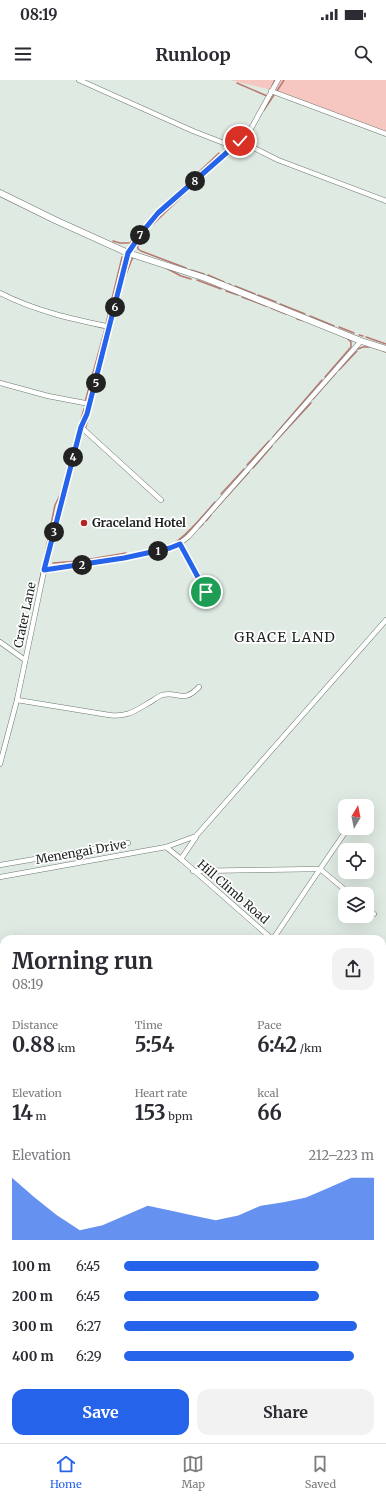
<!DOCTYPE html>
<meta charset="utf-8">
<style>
body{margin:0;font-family:Merriweather,serif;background:#f2f2f3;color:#2b2b33;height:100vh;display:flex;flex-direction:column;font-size:15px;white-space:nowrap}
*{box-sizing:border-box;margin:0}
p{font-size:13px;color:#7c7c81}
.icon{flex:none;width:22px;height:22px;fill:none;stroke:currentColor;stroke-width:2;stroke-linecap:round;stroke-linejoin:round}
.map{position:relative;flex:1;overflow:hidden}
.details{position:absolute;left:0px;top:855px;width:386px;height:508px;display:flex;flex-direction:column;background:#fff;border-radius:12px 12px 0 0;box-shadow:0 4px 16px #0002}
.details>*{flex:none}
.needle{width:26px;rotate:10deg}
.fabs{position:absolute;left:338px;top:719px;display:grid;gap:8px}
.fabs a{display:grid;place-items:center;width:36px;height:36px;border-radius:8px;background:#fff;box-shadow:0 4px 16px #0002;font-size:20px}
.pin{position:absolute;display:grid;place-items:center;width:34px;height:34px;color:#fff;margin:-17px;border:2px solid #fff;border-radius:50%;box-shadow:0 1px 4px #0007}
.km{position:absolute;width:20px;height:20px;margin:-10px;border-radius:50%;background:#222;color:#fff;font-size:11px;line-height:20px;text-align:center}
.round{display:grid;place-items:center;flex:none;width:42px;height:42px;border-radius:12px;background:#f2f2f3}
.overview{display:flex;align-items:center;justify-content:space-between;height:68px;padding:0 12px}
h1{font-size:22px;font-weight:700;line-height:30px}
.metrics{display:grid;grid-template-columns:repeat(3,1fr);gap:6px;height:68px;padding:4px 12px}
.metrics div{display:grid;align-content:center}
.metrics b{font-size:20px;font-weight:700}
.metrics small{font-size:11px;font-weight:400}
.metrics p{font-size:11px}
.chart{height:112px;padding:8px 12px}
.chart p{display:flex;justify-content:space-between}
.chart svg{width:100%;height:72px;margin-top:4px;fill:#2563eb;opacity:.7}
.primary-button{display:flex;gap:8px;margin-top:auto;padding:8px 12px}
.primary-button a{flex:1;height:46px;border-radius:12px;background:#2563eb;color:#fff;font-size:16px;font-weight:700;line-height:46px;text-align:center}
.primary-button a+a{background:#f2f2f3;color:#2b2b33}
ul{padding:0 12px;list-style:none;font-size:13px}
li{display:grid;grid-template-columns:64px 48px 1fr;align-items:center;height:30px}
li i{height:10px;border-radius:5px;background:#2563eb}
.status{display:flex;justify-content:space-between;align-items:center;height:28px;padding:0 20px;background:#fff;direction:ltr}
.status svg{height:11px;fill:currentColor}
header{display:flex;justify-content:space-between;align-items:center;height:52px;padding:0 12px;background:#fff;font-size:18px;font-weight:700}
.tab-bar{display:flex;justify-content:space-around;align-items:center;height:56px;border-top:1px solid #e1e1e2;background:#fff;font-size:11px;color:#7c7c81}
.tab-bar a{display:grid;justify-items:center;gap:2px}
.tab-bar .current{color:#2563eb}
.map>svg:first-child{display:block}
.green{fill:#f5c7c0}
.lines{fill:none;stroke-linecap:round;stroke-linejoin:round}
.stream{stroke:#b8786f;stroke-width:1.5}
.street-casing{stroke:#6d7770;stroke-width:5.5}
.secondary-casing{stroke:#6d7770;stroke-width:7}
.highway-casing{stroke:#4d8461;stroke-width:9}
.street{stroke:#fff;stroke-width:4.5}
.secondary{stroke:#fff;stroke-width:6}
.highway{stroke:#67b984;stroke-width:8}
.rail-casing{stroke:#323733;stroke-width:3}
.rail{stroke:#fff;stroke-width:1.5;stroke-dasharray:4.5;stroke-linecap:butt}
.route-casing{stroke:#fff;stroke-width:8}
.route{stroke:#2563eb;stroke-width:5}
.poi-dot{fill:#b42520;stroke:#fff;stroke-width:1.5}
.labels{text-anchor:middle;stroke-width:3.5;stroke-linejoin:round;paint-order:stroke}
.poi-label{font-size:12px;font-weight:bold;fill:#1e221f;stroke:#fff;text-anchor:start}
.street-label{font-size:12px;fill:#1e221f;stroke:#fff}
.quarter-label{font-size:14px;letter-spacing:1px;fill:#1e221f;stroke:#fff}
</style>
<div class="status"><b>08:19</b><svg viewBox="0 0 49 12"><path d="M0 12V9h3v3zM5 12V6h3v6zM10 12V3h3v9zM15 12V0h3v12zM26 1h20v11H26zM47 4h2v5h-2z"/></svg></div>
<header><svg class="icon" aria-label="menu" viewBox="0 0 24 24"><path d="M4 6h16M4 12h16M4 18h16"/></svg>Runloop<svg class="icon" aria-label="search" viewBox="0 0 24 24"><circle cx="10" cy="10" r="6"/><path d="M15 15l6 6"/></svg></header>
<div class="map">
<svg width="386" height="1363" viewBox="0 0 386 1363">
<rect width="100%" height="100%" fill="#dfeae2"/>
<path class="green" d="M230 0H386V52L276 11Z"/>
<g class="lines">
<g class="stream">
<path d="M237 3 267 16"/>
<path d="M272 6 275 0"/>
<path d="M277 11 284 0"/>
<path d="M264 30 274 15"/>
<path d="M233 64 244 54 249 47"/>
<path d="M236 68 239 65"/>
<path d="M220 76 224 73"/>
<path d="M168 121 219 73"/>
<path d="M147 150 203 96 234 70"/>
<path d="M113 161 120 163H130L148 141"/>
<path d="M137 162 138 169 141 171 186 188"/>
<path d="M164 187 181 196 191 199"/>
<path d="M191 190 204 194"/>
<path d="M208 195 224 202"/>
<path d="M197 200 221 209"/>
<path d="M229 204 231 205"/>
<path d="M235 206 255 214"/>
<path d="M226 211 238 215"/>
<path d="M258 215 276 222"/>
<path d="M242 217 266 226"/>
<path d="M280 224 305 234"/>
<path d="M271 228 286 234"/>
<path d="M310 236 334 246"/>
<path d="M297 239 305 241"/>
<path d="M106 244 122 177"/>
<path d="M339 247 354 253"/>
<path d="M359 255 363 256"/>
<path d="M366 257 386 264"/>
<path d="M358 269 363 267H369"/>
<path d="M383 271 386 272"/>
<path d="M339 290 357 271"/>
<path d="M325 297 351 267V262L347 258"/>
<path d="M313 319 336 293"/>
<path d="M85 322 105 249"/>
<path d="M79 346 84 329"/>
<path d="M85 350 123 202 132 179 134 177"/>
<path d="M273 357 322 300"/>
<path d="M275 362 311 323"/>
<path d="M247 385 269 361"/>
<path d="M253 388 272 366"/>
<path d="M66 395 70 381"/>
<path d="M221 414 244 389"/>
<path d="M213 432 249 392"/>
<path d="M206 441 211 435"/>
<path d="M199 448 203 444"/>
<path d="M171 466C188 454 201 438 215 422"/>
<path d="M133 473 142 472"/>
<path d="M143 476 162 473 177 467"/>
<path d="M53 483 79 481 126 473"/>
<path d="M39 504 55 425 63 409"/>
<path d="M382 1046H386"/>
<path d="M382 1153 386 1154"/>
</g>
<defs>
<g id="street">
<path d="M79 0 193 51 229 65 232 68"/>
<path d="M271 11 386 54"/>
<path d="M240 61 278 80 386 121"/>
<path d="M0 213C35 231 72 239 110 247"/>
<path d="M0 303 48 316 90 324"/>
<path d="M81 347 161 420"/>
<path d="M179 464 206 512"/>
<path d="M44 491 124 478 170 468 179 464 189 456 361 261"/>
<path d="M0 562 25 580"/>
<path d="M17 620 109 635C127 638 136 630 152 621 155 619 159 616 162 615 179 611 183 624 199 607"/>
<path d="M0 684 17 620 44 491 66 404 81 347 87 334 128 173 143 151 158 133 248 54 278 0"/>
<path d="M166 767 181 779 196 757"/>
<path d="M181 779 272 859"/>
<path d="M0 785 128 763"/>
<path d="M193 791 320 789 346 751"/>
<path d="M0 797 166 767 196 756 386 540"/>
<path d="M367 828 374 834"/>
<path d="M273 859 320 789 350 814"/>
<path d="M382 953 386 956"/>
<path d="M382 1049H386"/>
<path d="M0 1051H4"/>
<path d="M382 1312H386"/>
<path d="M382 1339H386"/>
<path d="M366 1359V1363"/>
<path d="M37 1363V1359"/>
<path d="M144 1363V1359"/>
<path d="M314 1363V1359"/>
</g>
<g id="secondary">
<path d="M0 113 55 140 128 173 205 198 361 261 386 269"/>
<path d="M382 1242H386"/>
<path d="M0 1243H4"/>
</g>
<g id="highway">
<path d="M382 1158H386"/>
<path d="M0 1162H4"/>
<path d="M382 1168H386"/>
<path d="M0 1170H4"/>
</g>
</defs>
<use href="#street" class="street-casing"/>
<use href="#secondary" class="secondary-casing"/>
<use href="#highway" class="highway-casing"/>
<use href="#street" class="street"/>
<use href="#secondary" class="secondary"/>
<use href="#highway" class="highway"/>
<defs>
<g id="rail">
<path d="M0 1198H4"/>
<path d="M382 1198H386"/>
</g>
</defs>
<use href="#rail" class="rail-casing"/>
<use href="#rail" class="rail"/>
</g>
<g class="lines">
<defs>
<path id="route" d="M206 512 180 464 170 468 124 478 44 490 81 347 87 334 128 173 143 151 158 133 240 61"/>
</defs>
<use href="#route" class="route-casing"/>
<use href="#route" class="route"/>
</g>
<circle class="poi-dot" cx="84" cy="443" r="4"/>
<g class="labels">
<g class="poi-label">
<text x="92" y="447">Graceland Hotel</text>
</g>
<g class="street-label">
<text transform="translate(25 535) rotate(-78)" y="4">Crater Lane</text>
<text transform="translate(81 772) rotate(-10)" y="4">Menengai Drive</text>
<text transform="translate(233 812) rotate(41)" y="4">Hill Climb Road</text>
</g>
<g class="quarter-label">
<text x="285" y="562">GRACE LAND</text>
</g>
</g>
</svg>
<div class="fabs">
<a><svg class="needle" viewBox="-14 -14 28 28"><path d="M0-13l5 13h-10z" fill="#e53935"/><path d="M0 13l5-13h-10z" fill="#7c7c81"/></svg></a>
<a><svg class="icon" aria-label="locate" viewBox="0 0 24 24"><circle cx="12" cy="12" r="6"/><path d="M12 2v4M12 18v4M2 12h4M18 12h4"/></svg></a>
<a><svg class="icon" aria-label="layers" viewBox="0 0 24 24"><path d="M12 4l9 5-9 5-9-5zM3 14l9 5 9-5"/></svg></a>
</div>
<div class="pin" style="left:206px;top:512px;background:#1e9e55"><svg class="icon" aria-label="arrive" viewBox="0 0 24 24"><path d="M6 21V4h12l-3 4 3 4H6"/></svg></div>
<div class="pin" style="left:240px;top:61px;background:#d93025"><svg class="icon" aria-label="check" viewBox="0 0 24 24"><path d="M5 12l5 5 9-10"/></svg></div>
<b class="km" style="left:158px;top:471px">1</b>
<b class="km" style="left:82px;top:485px">2</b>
<b class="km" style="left:54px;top:452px">3</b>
<b class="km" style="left:73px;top:377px">4</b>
<b class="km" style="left:96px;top:303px">5</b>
<b class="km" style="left:115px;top:227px">6</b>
<b class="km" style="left:140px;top:155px">7</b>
<b class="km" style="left:195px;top:101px">8</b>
<section class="details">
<div class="overview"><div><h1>Morning run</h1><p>08:19</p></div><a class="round"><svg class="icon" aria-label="share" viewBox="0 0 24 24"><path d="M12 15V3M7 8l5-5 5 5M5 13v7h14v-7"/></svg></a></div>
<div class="metrics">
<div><p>Distance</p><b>0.88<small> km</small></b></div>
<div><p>Time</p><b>5:54</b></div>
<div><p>Pace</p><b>6:42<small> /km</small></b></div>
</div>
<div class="metrics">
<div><p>Elevation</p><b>14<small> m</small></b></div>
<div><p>Heart rate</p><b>153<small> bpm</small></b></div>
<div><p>kcal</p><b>66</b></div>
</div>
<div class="chart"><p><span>Elevation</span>212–223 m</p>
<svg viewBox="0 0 160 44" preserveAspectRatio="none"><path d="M0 44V6L10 18L20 29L30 38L40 35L50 29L60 23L70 26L80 29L90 32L100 29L110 23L120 21L130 18L140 12L150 6L160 6V44z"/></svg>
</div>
<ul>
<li><b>100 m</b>6:45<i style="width:78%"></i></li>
<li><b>200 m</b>6:45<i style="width:78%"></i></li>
<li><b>300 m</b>6:27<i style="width:93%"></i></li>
<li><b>400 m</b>6:29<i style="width:92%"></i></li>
</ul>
<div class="primary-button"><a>Save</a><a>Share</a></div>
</section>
</div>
<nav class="tab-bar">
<a class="current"><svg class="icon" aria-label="home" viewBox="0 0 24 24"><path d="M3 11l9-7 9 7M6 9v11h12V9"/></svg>Home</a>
<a><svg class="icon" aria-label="map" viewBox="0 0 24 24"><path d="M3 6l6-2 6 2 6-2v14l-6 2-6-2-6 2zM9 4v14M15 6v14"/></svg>Map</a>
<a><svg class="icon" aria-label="saved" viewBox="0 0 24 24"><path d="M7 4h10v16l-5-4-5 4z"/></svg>Saved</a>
</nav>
